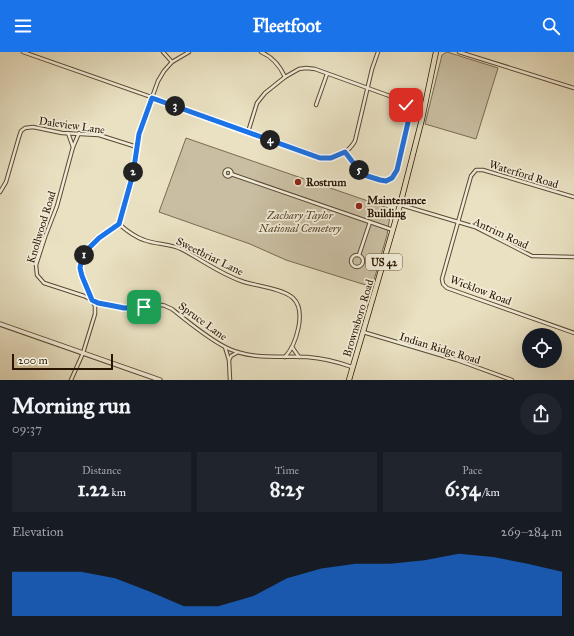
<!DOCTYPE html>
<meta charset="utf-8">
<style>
body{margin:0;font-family:"IM FELL Great Primer",serif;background:#20242c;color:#f1f3f6;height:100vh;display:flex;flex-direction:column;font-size:15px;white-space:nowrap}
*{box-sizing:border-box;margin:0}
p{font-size:13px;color:#9ea1a6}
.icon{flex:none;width:22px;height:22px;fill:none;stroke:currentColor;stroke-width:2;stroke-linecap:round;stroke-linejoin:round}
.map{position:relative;height:328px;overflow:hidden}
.side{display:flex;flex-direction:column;background:#171b24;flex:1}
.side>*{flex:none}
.buttons{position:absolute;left:522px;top:276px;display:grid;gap:8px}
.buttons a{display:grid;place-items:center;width:40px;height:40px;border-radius:50%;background:#171b24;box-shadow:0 4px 16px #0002;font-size:20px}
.scale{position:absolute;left:12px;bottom:10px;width:101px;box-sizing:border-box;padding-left:4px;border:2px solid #2a1503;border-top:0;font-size:11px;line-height:14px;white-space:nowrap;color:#2a1503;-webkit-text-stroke:3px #f1ecd7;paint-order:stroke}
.pin{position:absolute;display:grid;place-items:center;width:34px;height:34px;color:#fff;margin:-17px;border-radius:8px;box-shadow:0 2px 6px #0006}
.km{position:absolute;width:20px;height:20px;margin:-10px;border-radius:50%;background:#222;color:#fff;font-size:11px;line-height:20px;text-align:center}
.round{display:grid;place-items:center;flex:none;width:42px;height:42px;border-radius:21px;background:#20242c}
.headline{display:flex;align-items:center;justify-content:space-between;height:68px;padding:0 12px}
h1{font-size:22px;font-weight:700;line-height:30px}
.metrics{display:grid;grid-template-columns:repeat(3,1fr);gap:6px;height:68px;padding:4px 12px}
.metrics div{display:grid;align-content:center;border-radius:0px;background:#20242c;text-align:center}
.metrics b{font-size:20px;font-weight:700}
.metrics small{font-size:11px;font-weight:400}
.metrics p{font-size:11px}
.chart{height:112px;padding:8px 12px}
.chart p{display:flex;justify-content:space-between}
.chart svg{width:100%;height:72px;margin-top:4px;fill:#1a73e8;opacity:.7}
header{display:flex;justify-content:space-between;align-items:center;height:52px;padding:0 12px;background:#1a73e8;color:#fff;font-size:18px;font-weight:700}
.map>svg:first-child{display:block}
.green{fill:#c9bea2;stroke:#7a6a52}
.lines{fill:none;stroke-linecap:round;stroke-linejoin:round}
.minor-casing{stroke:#5a4833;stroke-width:4.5}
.tertiary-casing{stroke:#5a4833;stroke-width:5.5}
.primary-casing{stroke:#2a1503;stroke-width:6}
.minor{stroke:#f1ecd7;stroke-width:2.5}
.tertiary{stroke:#f1ecd7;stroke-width:3.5}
.primary{stroke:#e9e1c2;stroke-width:4.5}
.route-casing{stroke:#fff;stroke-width:8}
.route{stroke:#1a73e8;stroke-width:5}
.poi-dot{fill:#8f2418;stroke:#f1ecd7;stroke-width:1.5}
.labels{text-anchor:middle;stroke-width:3.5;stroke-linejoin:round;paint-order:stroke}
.shield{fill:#f1ecd7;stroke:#665643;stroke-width:1}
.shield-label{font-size:10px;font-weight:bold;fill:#2a1503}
.street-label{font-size:11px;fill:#2a1503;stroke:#f1ecd7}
.poi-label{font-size:11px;font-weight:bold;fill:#2a1503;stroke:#f1ecd7;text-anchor:start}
.park-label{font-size:11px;font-style:italic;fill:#5a4833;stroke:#f1ecd7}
</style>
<header><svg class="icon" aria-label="menu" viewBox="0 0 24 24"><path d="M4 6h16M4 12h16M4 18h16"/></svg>Fleetfoot<svg class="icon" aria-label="search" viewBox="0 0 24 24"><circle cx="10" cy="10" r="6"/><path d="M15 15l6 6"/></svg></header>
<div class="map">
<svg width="574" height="328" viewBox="0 0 574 328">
<rect width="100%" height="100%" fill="#e9e1c2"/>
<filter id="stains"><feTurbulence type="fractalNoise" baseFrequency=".005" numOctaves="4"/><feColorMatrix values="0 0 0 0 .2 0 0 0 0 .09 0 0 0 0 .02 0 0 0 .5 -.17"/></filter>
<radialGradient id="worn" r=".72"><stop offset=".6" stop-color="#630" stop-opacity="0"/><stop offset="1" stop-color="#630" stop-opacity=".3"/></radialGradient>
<g class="green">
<path d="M447 0 498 16 476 87 425 72 442 3Z"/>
<path d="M186 86 391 157 387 183 372 235 286 208 250 192 159 160Z"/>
</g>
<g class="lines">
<defs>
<g id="minor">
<path d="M23 0 325 106C338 106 348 101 355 89L372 17 378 0"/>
<path d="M163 0 172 10"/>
<path d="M261 0C273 5 280 14 285 25"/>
<path d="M459 0 574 36"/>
<path d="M316 53 327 22"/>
<path d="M248 80 257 51 265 41 285 25 299 17 306 16 315 17 398 47C406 52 410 57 409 66 406 77 400 117 394 124 387 133 368 127 361 120 355 115 350 107 345 100"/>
<path d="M68 81 73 95"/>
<path d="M79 81 73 95 57 154 45 185 36 213 37 223 44 231 84 244 98 251 124 256 163 253 172 257C188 270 206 285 225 295 250 308 279 304 307 305 322 306 338 310 352 315"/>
<circle cx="228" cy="121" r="3.5"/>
<path d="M231 122 393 178"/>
<path d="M0 140 6 130 19 85 21 79 25 76 33 75 62 81 99 83 137 95"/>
<path d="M574 145 483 118H476L471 124 442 227 443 232 447 236 574 281"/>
<path d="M401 153 475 175 532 204 574 205"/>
<path d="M119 172C127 179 135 185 144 188 157 193 170 191 183 198 204 209 220 222 244 230 258 234 283 237 293 246 307 259 296 293 285 305"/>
<path d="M359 203 370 170"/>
<circle cx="357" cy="209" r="6"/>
<path d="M363 280 457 308 512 328"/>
<path d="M225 295 229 308 230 328"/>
<path d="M292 295 299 305"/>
<path d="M229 308 231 304 238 300"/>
<path d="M71 328 83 301 95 262V254L88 241 81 221 80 213 82 205 92 192 119 172 133 122 141 76 158 29 164 19 172 10 189 0"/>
</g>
<path id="tertiary" d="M0 272 160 328"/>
<path id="primary" d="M349 328 400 153 422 67 436 0"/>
</defs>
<use href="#minor" class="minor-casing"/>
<use href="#tertiary" class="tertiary-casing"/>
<use href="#primary" class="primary-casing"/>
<use href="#minor" class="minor"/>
<use href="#tertiary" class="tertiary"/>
<use href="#primary" class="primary"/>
</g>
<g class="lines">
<defs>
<path id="route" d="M144 255 124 256 114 254 98 251 92 248 82 224 80 216 82 205 87 198 99 186 119 172 133 122 139 82 152 46 320 106H331L345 100 358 117 364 123 380 128 386 129 392 126 397 118 409 66V60L406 53"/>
</defs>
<use href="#route" class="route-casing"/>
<use href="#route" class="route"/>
</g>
<g class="poi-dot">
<circle cx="298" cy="130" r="4"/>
<circle cx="359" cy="154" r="4"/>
</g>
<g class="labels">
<rect class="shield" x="366" y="202" width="36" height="16" rx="3"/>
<g class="shield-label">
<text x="384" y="214">US 42</text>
</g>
<g class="street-label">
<text transform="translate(72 73) rotate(8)" y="4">Daleview Lane</text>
<text transform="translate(524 122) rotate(17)" y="4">Waterford Road</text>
<text transform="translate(41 175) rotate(-73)" y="4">Knollwood Road</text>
<text transform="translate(501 181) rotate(25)" y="4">Antrim Road</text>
<text transform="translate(210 204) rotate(26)" y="4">Sweetbriar Lane</text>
<text transform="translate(481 238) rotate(21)" y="4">Wicklow Road</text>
<text transform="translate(358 266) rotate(-73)" y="4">Brownsboro Road</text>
<text transform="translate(203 269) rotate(36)" y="4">Spruce Lane</text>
<text transform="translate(440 296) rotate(17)" y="4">Indian Ridge Road</text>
</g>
<g class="poi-label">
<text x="306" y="134">Rostrum</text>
<text x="367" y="152">Maintenance<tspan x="367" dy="13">Building</tspan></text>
</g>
<g class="park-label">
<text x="300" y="167">Zachary Taylor<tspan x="300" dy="13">National Cemetery</tspan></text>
</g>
</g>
<rect width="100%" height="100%" filter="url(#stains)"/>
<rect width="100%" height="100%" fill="url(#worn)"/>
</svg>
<div class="buttons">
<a><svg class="icon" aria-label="locate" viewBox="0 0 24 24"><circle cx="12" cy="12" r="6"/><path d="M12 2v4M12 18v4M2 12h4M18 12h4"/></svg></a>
</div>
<div class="scale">200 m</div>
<div class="pin" style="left:144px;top:255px;background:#1e9e55"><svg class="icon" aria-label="arrive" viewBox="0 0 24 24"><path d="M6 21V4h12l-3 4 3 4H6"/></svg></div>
<div class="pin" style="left:406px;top:53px;background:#d93025"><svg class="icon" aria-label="check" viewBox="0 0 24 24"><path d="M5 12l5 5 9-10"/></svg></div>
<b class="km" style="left:84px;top:203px">1</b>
<b class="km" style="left:133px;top:120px">2</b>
<b class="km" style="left:175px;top:54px">3</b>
<b class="km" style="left:270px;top:88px">4</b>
<b class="km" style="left:359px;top:118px">5</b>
</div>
<section class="side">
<div class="headline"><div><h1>Morning run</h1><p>09:37</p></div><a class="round"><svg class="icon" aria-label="share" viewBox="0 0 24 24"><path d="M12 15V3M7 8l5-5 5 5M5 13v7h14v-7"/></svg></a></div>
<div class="metrics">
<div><p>Distance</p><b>1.22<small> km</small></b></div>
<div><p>Time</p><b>8:25</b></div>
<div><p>Pace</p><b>6:54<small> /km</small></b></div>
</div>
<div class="chart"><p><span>Elevation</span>269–284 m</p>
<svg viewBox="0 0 160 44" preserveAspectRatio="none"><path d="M0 44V17L10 17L20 17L30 21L40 29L50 38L60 38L70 32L80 21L90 15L100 12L110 12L120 10L130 6L140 8L150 12L160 17V44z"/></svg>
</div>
</section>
